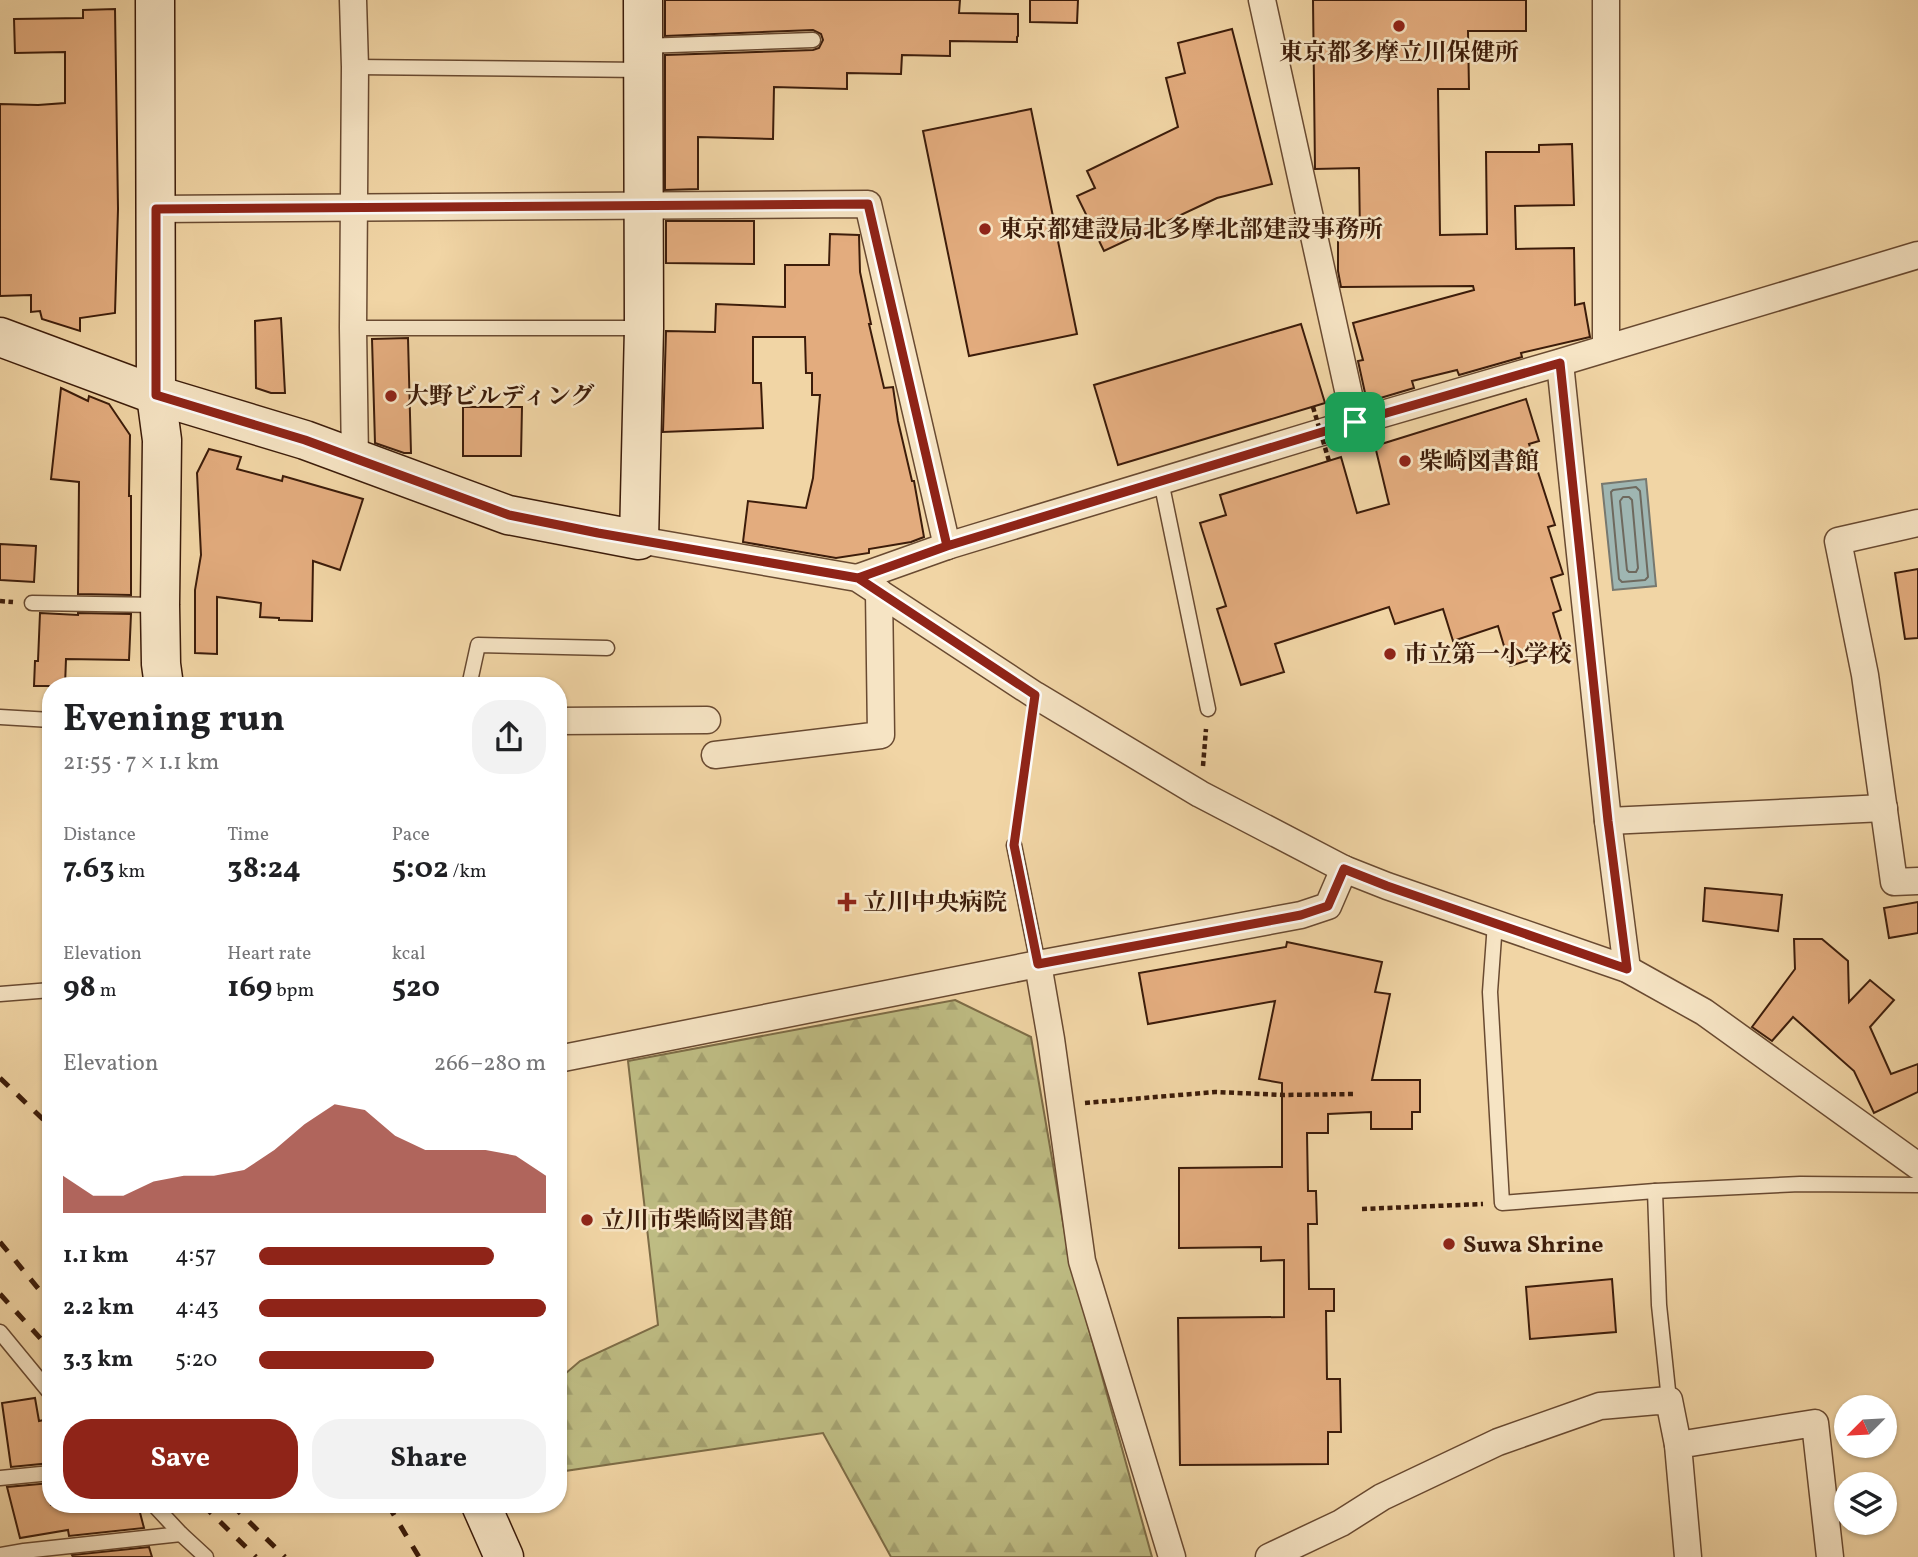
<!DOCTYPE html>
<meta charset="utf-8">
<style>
body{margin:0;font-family:Vollkorn,"Noto Serif JP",serif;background:#f2f2f2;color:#202124;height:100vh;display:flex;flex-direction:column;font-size:26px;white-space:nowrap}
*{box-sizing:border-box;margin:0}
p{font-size:23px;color:#757577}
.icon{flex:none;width:38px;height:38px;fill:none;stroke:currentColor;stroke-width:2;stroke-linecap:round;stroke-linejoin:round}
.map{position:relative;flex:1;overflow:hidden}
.sheet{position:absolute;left:42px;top:677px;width:525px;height:836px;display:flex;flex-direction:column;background:#fff;border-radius:28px;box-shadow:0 2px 5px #0004}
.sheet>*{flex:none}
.needle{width:46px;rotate:246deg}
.tools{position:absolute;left:1834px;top:1395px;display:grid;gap:14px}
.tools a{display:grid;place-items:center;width:63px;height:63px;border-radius:50%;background:#fff;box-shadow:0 2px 5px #0004;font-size:35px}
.pin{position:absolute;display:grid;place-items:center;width:60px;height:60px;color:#fff;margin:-30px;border-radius:14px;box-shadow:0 4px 10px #0006}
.round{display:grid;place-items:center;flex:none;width:74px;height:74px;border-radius:28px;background:#f2f2f2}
.head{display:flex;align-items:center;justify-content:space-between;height:119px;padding:0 21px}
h1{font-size:38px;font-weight:700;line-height:52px}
.figures{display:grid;grid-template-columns:repeat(3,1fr);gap:10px;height:119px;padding:7px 21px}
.figures div{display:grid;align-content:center}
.figures b{font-size:30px;font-weight:700}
.figures small{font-size:19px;font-weight:400}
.figures p{font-size:19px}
.chart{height:196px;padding:14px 21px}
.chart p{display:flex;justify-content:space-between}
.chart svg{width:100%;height:126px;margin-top:7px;fill:#8f2418;opacity:.7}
.primary-button{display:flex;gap:14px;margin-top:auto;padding:14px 21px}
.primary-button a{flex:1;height:80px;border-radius:28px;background:#8f2418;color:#fff;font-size:28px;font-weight:700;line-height:80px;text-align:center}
.primary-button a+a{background:#f2f2f2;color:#202124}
ul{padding:0 21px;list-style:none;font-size:23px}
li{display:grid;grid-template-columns:112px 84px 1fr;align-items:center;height:52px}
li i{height:18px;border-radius:9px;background:#8f2418}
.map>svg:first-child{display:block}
.forest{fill:url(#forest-firs);stroke:#7d6c46;stroke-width:2}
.water{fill:#9fb6b2;stroke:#77786f;stroke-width:2}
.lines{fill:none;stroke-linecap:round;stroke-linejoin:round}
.shore{stroke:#6e695e;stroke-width:2}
.building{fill:#e3ac7e;stroke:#3c1c0a;stroke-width:2}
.lane-casing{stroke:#694a31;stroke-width:17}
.street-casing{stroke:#694a31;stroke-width:29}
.secondary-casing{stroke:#3c1c0a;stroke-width:41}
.path{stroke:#3c1c0a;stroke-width:4.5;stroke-dasharray:5 3.5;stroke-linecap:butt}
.lane{stroke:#f6e4c4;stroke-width:14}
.street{stroke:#f6e4c4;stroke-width:26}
.secondary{stroke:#f6e4c4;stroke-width:38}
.rail{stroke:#3c1c0a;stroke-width:5;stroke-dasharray:12 12;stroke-linecap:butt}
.path-bridge{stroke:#3c1c0a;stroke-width:4.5;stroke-dasharray:5 3.5;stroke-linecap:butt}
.route-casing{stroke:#fff;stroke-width:14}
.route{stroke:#8f2418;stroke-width:9}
.poi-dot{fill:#8f2418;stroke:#f6e4c4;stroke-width:2.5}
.labels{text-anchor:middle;stroke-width:5;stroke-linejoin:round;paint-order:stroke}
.poi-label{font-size:24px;font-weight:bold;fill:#3c1c0a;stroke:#f6e4c4;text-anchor:start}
</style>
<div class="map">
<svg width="1918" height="1557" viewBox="0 0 1918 1557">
<defs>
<pattern id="forest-firs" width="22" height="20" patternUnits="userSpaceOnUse" patternTransform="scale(1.75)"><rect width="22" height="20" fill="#bebc83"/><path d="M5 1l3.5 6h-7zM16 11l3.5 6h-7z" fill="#a4a170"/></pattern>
</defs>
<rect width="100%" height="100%" fill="#f1d5a5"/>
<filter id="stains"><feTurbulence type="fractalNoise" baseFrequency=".00286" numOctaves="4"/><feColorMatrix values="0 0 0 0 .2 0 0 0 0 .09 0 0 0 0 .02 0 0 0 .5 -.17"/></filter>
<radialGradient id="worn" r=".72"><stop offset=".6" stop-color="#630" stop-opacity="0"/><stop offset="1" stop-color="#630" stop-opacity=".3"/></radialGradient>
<path class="forest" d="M955 1000 1031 1037 1069 1257 1152 1557H891L823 1433 558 1472V1380L580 1361 658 1325 628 1061Z"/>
<path class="water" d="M1646 479 1656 586 1613 590 1602 484Z"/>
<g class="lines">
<g class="shore">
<path d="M1636 487 1640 491 1648 577 1645 580 1622 582 1619 579 1611 492 1613 490Z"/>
<path d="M1623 497H1629L1632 500 1638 568 1636 572H1629L1627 570 1620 501Z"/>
</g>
</g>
<g class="building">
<path d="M665 0H960L959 13 1018 14V36L1017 37V42L950 41V56L902 55 901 74 847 73V89L774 87 773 139 698 137V189L665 190V55L813 50 819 48 823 40 821 34 813 30 665 36Z"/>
<path d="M1030 0H1078L1077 23 1030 22Z"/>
<path d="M1313 0H1526V31H1468L1469 89H1438L1440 235 1487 234 1486 152H1539V145L1572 144 1574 205 1515 206 1516 249 1574 248 1575 305 1584 303 1590 337 1521 353 1522 357 1459 375 1457 370 1412 381 1414 388 1367 402 1358 361 1363 360 1353 323 1474 290 1473 286 1341 287 1338 271V234H1360L1359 168 1315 169Z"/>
<path d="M115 9 118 209 115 313 80 318V331L42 319 40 311 31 312V295L0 296V104L38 105 65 103V52L15 53 14 19 83 18V10Z"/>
<path d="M1232 29 1272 184 1217 198 1104 251 1077 196 1095 188 1087 171 1178 127 1166 78 1185 73 1178 43Z"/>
<path d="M1031 109 1077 334 969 356 923 131Z"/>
<path d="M666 221H754V264L666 263Z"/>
<path d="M830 234 859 235 860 272 871 324H869L884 388 893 387 898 421 912 481H914L924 537 911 542 869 549V553L836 558 743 542 748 501 806 508 813 478 820 395H812V373H806L805 337H753V383H761L763 428 663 432 666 331 715 332 716 304 785 307V265H829Z"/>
<path d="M281 318 285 393H271L256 388 255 321Z"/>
<path d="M1301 324 1325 403 1118 465 1094 385Z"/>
<path d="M408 338 411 453H404L375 443 372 339Z"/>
<path d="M61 388 88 401 89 396 109 404 130 435 129 496H131V595L78 594 79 482 51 479Z"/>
<path d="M1526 399 1539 441 1529 444 1555 525 1548 527 1563 574 1551 578 1561 610 1553 613 1564 649 1510 666 1498 626 1453 641 1443 609 1395 624 1389 607 1275 644 1284 672 1241 685 1217 609 1226 606 1200 523 1226 515 1220 495 1341 457 1357 513 1389 504 1375 446Z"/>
<path d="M463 407H522L521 456H463Z"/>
<path d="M209 449 241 457 237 469 282 481 283 476 363 499 340 570 313 561 312 621 279 620V618L260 617 261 603 217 597V654L195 653V590L201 555 197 473Z"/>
<path d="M0 544 36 546 34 582 0 580Z"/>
<path d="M1918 569V638L1905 639 1895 573Z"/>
<path d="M40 613 78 615V613L131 614 129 660 66 659 65 686H34L35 661H38Z"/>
<path d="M1705 888 1782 895 1778 931 1703 921Z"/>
<path d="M1918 902V933L1889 938 1884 908Z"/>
<path d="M1794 939H1822L1848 961 1849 1002 1870 980 1894 1000 1870 1027 1891 1074 1918 1064V1092L1874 1113 1854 1071 1793 1017 1772 1041 1752 1027 1795 969Z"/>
<path d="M1287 942 1382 962 1375 992 1390 994 1372 1080H1420V1112H1412V1129H1371V1112L1328 1114V1133H1307L1308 1191H1316L1317 1224H1308L1309 1289H1334V1311H1326L1327 1379H1340L1341 1432H1328V1464L1180 1465 1178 1318 1284 1317V1260L1261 1261V1247L1179 1248V1168L1282 1167V1083L1259 1079 1275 1001 1148 1024 1139 973 1286 947Z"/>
<path d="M1612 1279 1616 1332 1530 1339 1526 1287Z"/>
<path d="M35 1398 39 1421 44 1420 47 1446H51V1463L11 1467 2 1403Z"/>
<path d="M51 1483V1505H138L144 1528 69 1536 68 1530 20 1538 7 1487Z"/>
<path d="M149 1547 152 1557H73L72 1555Z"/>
</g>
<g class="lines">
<defs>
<g id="lane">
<path d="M643 46 813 40"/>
<path d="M355 67 642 70"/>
<path d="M353 328H642"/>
<path d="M1161 481 1208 709"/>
<path d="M32 603 159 605"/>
<path d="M469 686 478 645 607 648"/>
<path d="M0 717 51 720"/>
<path d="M1014 845 1038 964"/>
<path d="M1495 923 1490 992 1502 1203 1655 1191 1800 1184 1918 1185"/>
<path d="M0 994 51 990"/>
<path d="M1655 1191 1659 1305 1669 1400"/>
<path d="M0 1332 51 1394"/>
<path d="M0 1478 51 1473"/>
<path d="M154 1505 181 1534 206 1557"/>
<path d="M0 1555 24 1551 181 1534"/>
</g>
<g id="street">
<path d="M353 0 355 67 353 328 355 460"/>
<path d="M1262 0 1355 422"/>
<path d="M1606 0V348"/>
<path d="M156 209 868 204 947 546"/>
<path d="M1560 363 1608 821 1627 969"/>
<path d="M1918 523 1838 541 1865 675 1894 882 1918 881"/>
<path d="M639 540 857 578 1035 695 1200 794 1344 869 1387 886 1627 969 1704 1012 1918 1166"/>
<path d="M857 578 947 546 1355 422 1558 363 1918 255"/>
<path d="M558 721 707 720"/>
<path d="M715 755 881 735 879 592"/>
<path d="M1608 821 1884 808"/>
<path d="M1038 964 1051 1039 1082 1261 1172 1557"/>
<path d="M558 1059 1038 964 1301 915 1328 906 1344 869"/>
<path d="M1269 1557 1341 1523 1382 1497 1498 1442 1600 1406 1669 1400 1678 1445"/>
<path d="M1688 1557 1678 1445 1815 1423 1830 1557"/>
</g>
<g id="secondary">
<path d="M155 0 156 395 162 440 160 605 161 664 164 686"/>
<path d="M0 337 156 395 305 440 508 515 639 540 644 328 643 0"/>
<path d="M481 1505 504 1557"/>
</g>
</defs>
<use href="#lane" class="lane-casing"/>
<use href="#street" class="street-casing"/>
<use href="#secondary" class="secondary-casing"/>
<g class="path">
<path d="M0 601 13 602"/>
<path d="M1203 766 1206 729"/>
<path d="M1016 827 1032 722"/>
<path d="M1085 1103 1215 1092 1284 1095 1354 1094"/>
<path d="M1362 1209 1483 1204"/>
</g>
<use href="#lane" class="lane"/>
<use href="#street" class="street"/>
<use href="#secondary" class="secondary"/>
<g class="rail">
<path d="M0 1078 51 1127"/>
<path d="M0 1242 51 1304"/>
<path d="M0 1294 51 1350"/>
<path d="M203 1505 256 1557"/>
<path d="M232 1505 285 1557"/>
<path d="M388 1505 419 1557"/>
</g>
<path class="path-bridge" d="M1313 407 1329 461"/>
</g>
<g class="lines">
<defs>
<path id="route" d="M1355 422 947 546 858 578 598 533 509 515 305 440 156 395V209L868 204 947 546 858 578 1035 695 1014 845 1038 964 1301 915 1328 906 1344 869 1387 886 1627 969 1608 821 1560 363 1355 422"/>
</defs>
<use href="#route" class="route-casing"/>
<use href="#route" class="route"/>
</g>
<g class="poi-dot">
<circle cx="1399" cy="26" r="7"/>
<circle cx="985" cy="229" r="7"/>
<circle cx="391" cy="396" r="7"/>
<circle cx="1405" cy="461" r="7"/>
<circle cx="1390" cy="654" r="7"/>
<path d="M843.5 891.5h7v7h7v7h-7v7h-7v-7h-7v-7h7z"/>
<circle cx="587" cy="1220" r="7"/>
<circle cx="1449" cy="1244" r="7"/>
</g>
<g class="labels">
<g class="poi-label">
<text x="1399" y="60" text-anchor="middle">東京都多摩立川保健所</text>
<text x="999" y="237">東京都建設局北多摩北部建設事務所</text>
<text x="405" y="404">大野ビルディング</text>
<text x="1419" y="469">柴崎図書館</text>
<text x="1404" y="662">市立第一小学校</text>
<text x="863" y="910">立川中央病院</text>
<text x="601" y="1228">立川市柴崎図書館</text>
<text x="1463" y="1252">Suwa Shrine</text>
</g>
</g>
<rect width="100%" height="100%" filter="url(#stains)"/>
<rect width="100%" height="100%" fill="url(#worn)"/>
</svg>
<div class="tools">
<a><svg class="needle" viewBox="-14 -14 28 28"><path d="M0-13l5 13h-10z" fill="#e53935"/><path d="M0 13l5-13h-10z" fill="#757577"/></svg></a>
<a><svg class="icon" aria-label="layers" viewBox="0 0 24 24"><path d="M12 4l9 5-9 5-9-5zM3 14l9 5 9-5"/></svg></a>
</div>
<div class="pin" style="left:1355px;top:422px;background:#1e9e55"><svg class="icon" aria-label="arrive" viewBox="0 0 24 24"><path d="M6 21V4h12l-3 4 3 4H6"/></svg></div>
<section class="sheet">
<div class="head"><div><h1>Evening run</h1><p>21:55 · 7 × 1.1 km</p></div><a class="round"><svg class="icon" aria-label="share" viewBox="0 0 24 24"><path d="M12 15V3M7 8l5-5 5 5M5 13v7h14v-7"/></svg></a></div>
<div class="figures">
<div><p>Distance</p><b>7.63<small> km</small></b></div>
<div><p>Time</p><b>38:24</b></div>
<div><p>Pace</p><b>5:02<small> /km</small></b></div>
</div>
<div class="figures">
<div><p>Elevation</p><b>98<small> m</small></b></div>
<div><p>Heart rate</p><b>169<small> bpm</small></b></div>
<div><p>kcal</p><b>520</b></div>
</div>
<div class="chart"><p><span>Elevation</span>266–280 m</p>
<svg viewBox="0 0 160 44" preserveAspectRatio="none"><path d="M0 44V31L10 38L20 38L30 33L40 31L50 31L60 29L70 22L80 13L90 6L100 8L110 17L120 22L130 22L140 22L150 24L160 31V44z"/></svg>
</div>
<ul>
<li><b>1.1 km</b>4:57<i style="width:82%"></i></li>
<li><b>2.2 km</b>4:43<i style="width:100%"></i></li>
<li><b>3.3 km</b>5:20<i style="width:61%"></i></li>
</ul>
<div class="primary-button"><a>Save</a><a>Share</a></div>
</section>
</div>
